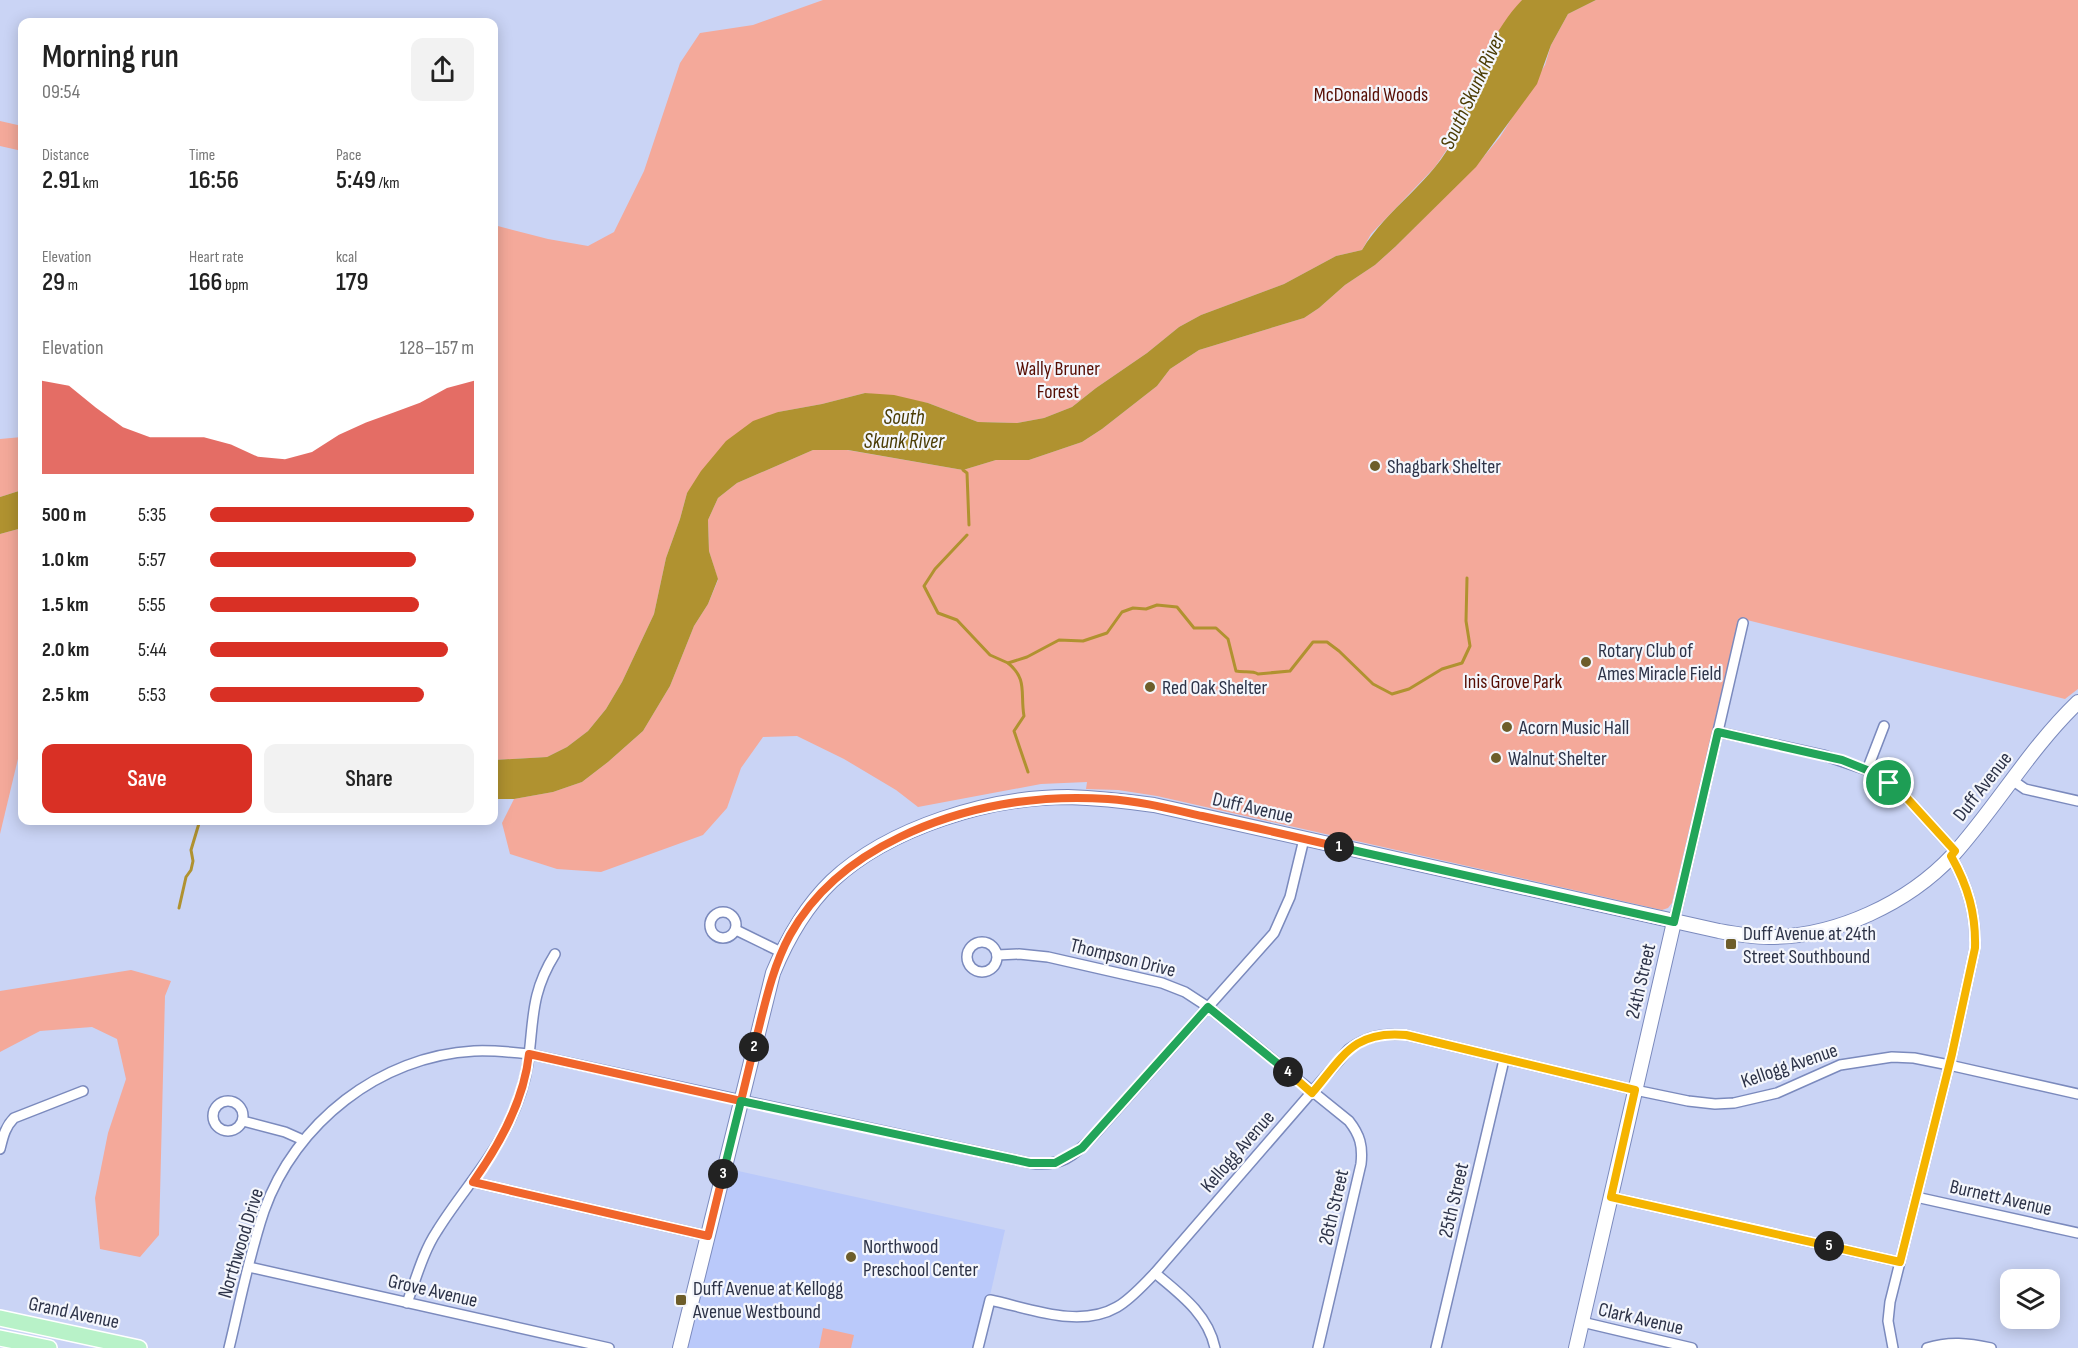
<!DOCTYPE html>
<meta charset="utf-8">
<style>
body{margin:0;font-family:"Sofia Sans Condensed",sans-serif;background:#f2f2f2;color:#222;height:100vh;display:flex;flex-direction:column;font-size:22px;white-space:nowrap}
*{box-sizing:border-box;margin:0}
p{font-size:20px;color:#767676}
.icon{flex:none;width:33px;height:33px;fill:none;stroke:currentColor;stroke-width:2;stroke-linecap:round;stroke-linejoin:round}
.map{position:relative;flex:1;overflow:hidden}
.side{position:absolute;left:18px;top:18px;width:480px;height:807px;display:flex;flex-direction:column;background:#fff;border-radius:12px;box-shadow:0 3px 15px #0003}
.side>*{flex:none}
.buttons{position:absolute;left:2000px;top:1269px;display:grid;gap:12px}
.buttons a{display:grid;place-items:center;width:60px;height:60px;border-radius:12px;background:#fff;box-shadow:0 3px 15px #0003;font-size:30px}
.pin{position:absolute;display:grid;place-items:center;width:51px;height:51px;color:#fff;margin:-26px;border:3px solid #fff;border-radius:50%;box-shadow:0 2px 6px #0007}
.km{position:absolute;width:30px;height:30px;margin:-15px;border-radius:50%;background:#222;color:#fff;font-size:16px;line-height:30px;text-align:center}
.round{display:grid;place-items:center;flex:none;width:63px;height:63px;border-radius:12px;background:#f2f2f2}
.summary{display:flex;align-items:center;justify-content:space-between;height:102px;padding:0 24px}
h1{font-size:33px;font-weight:600;line-height:45px}
.metrics{display:grid;grid-template-columns:repeat(3,1fr);gap:9px;height:102px;padding:6px 24px}
.metrics div{display:grid;align-content:center}
.metrics b{font-size:26px;font-weight:600}
.metrics small{font-size:16px;font-weight:400}
.metrics p{font-size:16px}
.chart{height:168px;padding:12px 24px}
.chart p{display:flex;justify-content:space-between}
.chart svg{width:100%;height:108px;margin-top:6px;fill:#d93025;opacity:.7}
.button{display:flex;gap:12px;margin-top:auto;padding:12px 24px}
.button a{flex:1;height:69px;border-radius:12px;background:#d93025;color:#fff;font-size:24px;font-weight:600;line-height:69px;text-align:center}
.button a+a{background:#f2f2f2;color:#222}
ul{padding:0 24px;list-style:none;font-size:20px}
li{display:grid;grid-template-columns:96px 72px 1fr;align-items:center;height:45px}
li i{height:15px;border-radius:8px;background:#d93025}
.map>svg:first-child{display:block}
.built{fill:#bac9fa}
.green{fill:#f4a99a}
.water{fill:#b09230}
.lines{fill:none;stroke-linecap:round;stroke-linejoin:round}
.stream{stroke:#b09230;stroke-width:3}
.minor-casing{stroke:#7b8abd;stroke-width:12}
.secondary-casing{stroke:#7b8abd;stroke-width:16}
.primary-casing{stroke:#fff;stroke-width:18}
.minor{stroke:#fff;stroke-width:9}
.secondary{stroke:#fff;stroke-width:14}
.primary{stroke:#b8f2c8;stroke-width:15}
.split-1-casing{stroke:#fff;stroke-width:12}
.split-2-casing{stroke:#fff;stroke-width:12}
.split-3-casing{stroke:#fff;stroke-width:12}
.split-4-casing{stroke:#fff;stroke-width:12}
.split-5-casing{stroke:#fff;stroke-width:12}
.split-6-casing{stroke:#fff;stroke-width:12}
.split-1{stroke:#22a559;stroke-width:8}
.split-2{stroke:#f0652b;stroke-width:8}
.split-3{stroke:#f0652b;stroke-width:8}
.split-4{stroke:#22a559;stroke-width:8}
.split-5{stroke:#f5b400;stroke-width:8}
.split-6{stroke:#f5b400;stroke-width:8}
.poi-dot{fill:#6d5d2a;stroke:#f4f6fc;stroke-width:2}
.labels{text-anchor:middle;stroke-width:4.5;stroke-linejoin:round;paint-order:stroke}
.park-label{font-size:20px;fill:#560d03;stroke:#f4f6fc}
.poi-label{font-size:20px;fill:#2d3348;stroke:#f4f6fc;text-anchor:start}
.street-label{font-size:20px;fill:#2d3348;stroke:#f4f6fc}
.water-label{font-size:21px;font-style:italic;fill:#4b3c04;stroke:#f4f6fc}
</style>
<div class="map">
<svg width="2078" height="1348" viewBox="0 0 2078 1348">
<rect width="100%" height="100%" fill="#cad4f5"/>
<path class="built" d="M725 1168 1005 1230 978 1348H680Z"/>
<g class="green">
<path d="M823 0H1522L1463 108 1456 136 1435 167 1371 234 1362 250 1336 256 1284 284 1201 315 1179 327 1147 353 1096 388 1072 407 1044 418 1017 423 978 422 928 403 865 393 822 404 778 412 687 493 680 519 666 558 654 614 622 682 606 709 588 731 567 747 547 757 494 760V225L548 239 588 246 614 232 644 171 680 63 700 33 753 25Z"/>
<path d="M1596 0H2078V689L2065 699 1739 618 1672 903 1668 908 1662 910 1157 796 1118 790 1086 789 1087 782 1041 784 918 807 896 790 844 759 797 736 763 737 741 768 727 808 703 835 601 872 557 869 510 854 502 823 514 799 553 792 582 782 608 762 643 731 670 686 694 626 708 604 718 580 709 551 708 520 718 498 737 483 813 450H847L963 470 996 460H1029L1082 442 1102 429 1157 386 1170 369 1199 350 1304 318 1319 308 1345 285 1375 265 1395 247 1476 166 1500 137 1545 65 1551 45 1568 14Z"/>
<path d="M0 121 22 126V151L0 146Z"/>
<path d="M22 437V490L0 497V439Z"/>
<path d="M22 528V742L0 834V534Z"/>
<path d="M131 970 171 981 165 996 159 1235 140 1257 100 1249 95 1198 108 1133 126 1079 117 1039 92 1027 40 1031 0 1052V991Z"/>
<path d="M823 1328 854 1335 851 1348H819Z"/>
</g>
<g class="water">
<path d="M1522 0H1596L1568 14 1551 45 1537 84 1476 167 1395 247 1375 265 1345 285 1319 308 1304 318 1199 350 1170 369 1157 386 1102 429 1082 442 1029 460H996L963 470 848 450H813L737 483 718 498 708 520 709 551 718 579 708 604 694 626 670 686 643 731 608 762 582 782 553 792 514 799H494V760L547 757 567 747 588 731 606 709 622 682 654 614 666 558 680 519 687 493 701 471 726 441 753 421 778 412 822 404 865 393 894 395 928 403 978 422 1017 423 1044 418 1072 407 1096 388 1147 353 1179 327 1201 315 1284 284 1336 256 1362 250C1387 208 1434 181 1455 136 1460 127 1461 115 1465 105 1478 69 1495 28 1522 0Z"/>
<path d="M22 490V528L0 534V497Z"/>
</g>
<g class="lines">
<g class="stream">
<path d="M962 466 963 470 967 473 969 525"/>
<path d="M967 535 935 569 924 586 938 613 957 620 990 655 1008 663 1027 657 1059 640 1083 641 1107 633 1122 612 1133 608 1146 609 1157 605 1177 607 1194 628H1216L1228 639 1236 671C1243 673 1252 670 1258 674L1290 671 1313 642H1327L1339 651 1373 684 1392 694 1409 689 1442 669 1462 663 1470 646 1466 621 1467 578"/>
<path d="M1008 663C1028 679 1020 694 1024 716L1014 731 1028 772"/>
<path d="M179 908 186 877 191 870 193 861 191 850 200 820"/>
</g>
<defs>
<g id="minor">
<path d="M1718 732 1823 755 1867 770 1905 796 1955 851"/>
<path d="M1867 770 1884 726"/>
<path d="M2012 780 2025 789 2078 801"/>
<circle cx="723" cy="925" r="13"/>
<path d="M1674 922 1743 623"/>
<path d="M736 930 781 952"/>
<circle cx="982" cy="957" r="15"/>
<path d="M997 955 1019 954 1048 957 1162 983 1185 992 1208 1007 1349 1121C1360 1135 1363 1146 1361 1164L1318 1348"/>
<circle cx="228" cy="1116" r="15"/>
<path d="M243 1121 285 1132 303 1140"/>
<path d="M0 1149C3 1137 5 1127 14 1118L83 1091"/>
<path d="M473 1182 708 1236"/>
<path d="M1611 1197 1900 1262"/>
<path d="M1916 1197 2078 1233"/>
<path d="M249 1267 609 1348"/>
<path d="M1155 1273C1180 1294 1208 1314 1215 1348"/>
<path d="M407 1303C416 1279 423 1252 437 1231 461 1192 490 1163 510 1120 518 1103 525 1082 528 1063 534 1020 530 994 555 954"/>
<path d="M1582 1322 1692 1348"/>
<path d="M229 1348C240 1303 249 1255 264 1211 295 1123 380 1056 474 1051 493 1050 511 1052 529 1054L1030 1163C1060 1167 1074 1157 1094 1135L1274 933 1290 897 1304 839"/>
<path d="M978 1348 990 1300C1029 1308 1079 1329 1117 1307 1131 1299 1143 1285 1155 1273L1349 1049C1368 1035 1384 1033 1406 1035L1635 1090 1688 1101 1715 1104 1734 1103 1777 1093 1840 1065 1892 1057 1914 1058 1949 1065 2078 1094"/>
<path d="M1436 1348 1504 1060"/>
<path d="M1893 1348 1888 1321 1890 1302 1952 1054 1975 948C1976 914 1968 886 1951 856"/>
<path d="M1927 1348C1949 1341 1968 1343 1991 1348"/>
</g>
<g id="secondary">
<path d="M680 1348 773 973C787 939 805 907 832 881 890 827 990 797 1068 797 1097 798 1125 801 1154 805L1719 931C1735 934 1752 937 1769 937 1836 937 1908 903 1953 855 1997 806 2030 748 2078 702"/>
<path d="M1576 1348 1674 922"/>
</g>
<g id="primary">
<path d="M0 1318 139 1348"/>
<path d="M0 1338 49 1348"/>
</g>
</defs>
<use href="#minor" class="minor-casing"/>
<use href="#secondary" class="secondary-casing"/>
<use href="#primary" class="primary-casing"/>
<use href="#minor" class="minor"/>
<use href="#secondary" class="secondary"/>
<use href="#primary" class="primary"/>
</g>
<g class="lines">
<defs>
<path id="split-1" d="M1339 847 1674 922 1718 732 1842 760 1867 770 1889 783"/>
<path id="split-2" d="M754 1047C764 1009 771 970 790 935 815 890 854 859 900 837 964 806 1037 794 1108 799 1140 801 1171 809 1202 816 1248 826 1293 836 1339 847"/>
<path id="split-3" d="M723 1174 708 1236 473 1182C500 1144 524 1101 529 1054L741 1101 754 1047"/>
<path id="split-4" d="M723 1174 741 1101 1030 1163H1055L1082 1148 1208 1007 1288 1072"/>
<path id="split-5" d="M1288 1072 1312 1093C1343 1057 1353 1030 1406 1035L1635 1090 1611 1197 1829 1246"/>
<path id="split-6" d="M1829 1246 1900 1262 1952 1054 1975 948C1976 914 1968 886 1951 856L1955 851 1905 796 1889 783"/>
</defs>
<use href="#split-1" class="split-1-casing"/>
<use href="#split-2" class="split-2-casing"/>
<use href="#split-3" class="split-3-casing"/>
<use href="#split-4" class="split-4-casing"/>
<use href="#split-5" class="split-5-casing"/>
<use href="#split-6" class="split-6-casing"/>
<use href="#split-1" class="split-1"/>
<use href="#split-2" class="split-2"/>
<use href="#split-3" class="split-3"/>
<use href="#split-4" class="split-4"/>
<use href="#split-5" class="split-5"/>
<use href="#split-6" class="split-6"/>
</g>
<g class="poi-dot">
<circle cx="1375" cy="466" r="6"/>
<circle cx="1586" cy="662" r="6"/>
<circle cx="1150" cy="687" r="6"/>
<circle cx="1507" cy="727" r="6"/>
<circle cx="1496" cy="758" r="6"/>
<rect x="1725" y="938" width="12" height="12" rx="3"/>
<circle cx="851" cy="1257" r="6"/>
<rect x="675" y="1294" width="12" height="12" rx="3"/>
</g>
<g class="labels">
<g class="park-label">
<text x="1371" y="101">McDonald Woods</text>
<text x="1058" y="375">Wally Bruner<tspan x="1058" dy="23">Forest</tspan></text>
<text x="1513" y="688">Inis Grove Park</text>
</g>
<g class="poi-label">
<text x="1387" y="473">Shagbark Shelter</text>
<text x="1598" y="657">Rotary Club of<tspan x="1598" dy="23">Ames Miracle Field</tspan></text>
<text x="1162" y="694">Red Oak Shelter</text>
<text x="1519" y="734">Acorn Music Hall</text>
<text x="1508" y="765">Walnut Shelter</text>
<text x="1743" y="940">Duff Avenue at 24th<tspan x="1743" dy="23">Street Southbound</tspan></text>
<text x="863" y="1253">Northwood<tspan x="863" dy="23">Preschool Center</tspan></text>
<text x="693" y="1295">Duff Avenue at Kellogg<tspan x="693" dy="23">Avenue Westbound</tspan></text>
</g>
<g class="street-label">
<text transform="translate(1982 786) rotate(-52)" y="7">Duff Avenue</text>
<text transform="translate(1253 807) rotate(13)" y="7">Duff Avenue</text>
<text transform="translate(1123 957) rotate(14)" y="7">Thompson Drive</text>
<text transform="translate(1640 981) rotate(-77)" y="7">24th Street</text>
<text transform="translate(1789 1065) rotate(-19)" y="7">Kellogg Avenue</text>
<text transform="translate(1237 1151) rotate(-49)" y="7">Kellogg Avenue</text>
<text transform="translate(2001 1197) rotate(13)" y="7">Burnett Avenue</text>
<text transform="translate(1453 1200) rotate(-77)" y="7">25th Street</text>
<text transform="translate(1333 1207) rotate(-77)" y="7">26th Street</text>
<text transform="translate(240 1243) rotate(-73)" y="7">Northwood Drive</text>
<text transform="translate(433 1290) rotate(13)" y="7">Grove Avenue</text>
<text transform="translate(74 1312) rotate(12)" y="7">Grand Avenue</text>
<text transform="translate(1641 1318) rotate(13)" y="7">Clark Avenue</text>
</g>
<g class="water-label">
<text transform="translate(1472 91) rotate(-65)" y="7">South Skunk River</text>
<text x="904" y="424">South<tspan x="904" dy="24">Skunk River</tspan></text>
</g>
</g>
</svg>
<div class="buttons">
<a><svg class="icon" aria-label="layers" viewBox="0 0 24 24"><path d="M12 4l9 5-9 5-9-5zM3 14l9 5 9-5"/></svg></a>
</div>
<div class="pin" style="left:1889px;top:783px;background:#1e9e55"><svg class="icon" aria-label="arrive" viewBox="0 0 24 24"><path d="M6 21V4h12l-3 4 3 4H6"/></svg></div>
<b class="km" style="left:1339px;top:847px">1</b>
<b class="km" style="left:754px;top:1047px">2</b>
<b class="km" style="left:723px;top:1174px">3</b>
<b class="km" style="left:1288px;top:1072px">4</b>
<b class="km" style="left:1829px;top:1246px">5</b>
<section class="side">
<div class="summary"><div><h1>Morning run</h1><p>09:54</p></div><a class="round"><svg class="icon" aria-label="share" viewBox="0 0 24 24"><path d="M12 15V3M7 8l5-5 5 5M5 13v7h14v-7"/></svg></a></div>
<div class="metrics">
<div><p>Distance</p><b>2.91<small> km</small></b></div>
<div><p>Time</p><b>16:56</b></div>
<div><p>Pace</p><b>5:49<small> /km</small></b></div>
</div>
<div class="metrics">
<div><p>Elevation</p><b>29<small> m</small></b></div>
<div><p>Heart rate</p><b>166<small> bpm</small></b></div>
<div><p>kcal</p><b>179</b></div>
</div>
<div class="chart"><p><span>Elevation</span>128–157 m</p>
<svg viewBox="0 0 160 44" preserveAspectRatio="none"><path d="M0 44V6L10 8L20 17L30 25L40 29L50 29L60 29L70 32L80 37L90 38L100 35L110 28L120 23L130 19L140 15L150 9L160 6V44z"/></svg>
</div>
<ul>
<li><b>500 m</b>5:35<i style="width:100%"></i></li>
<li><b>1.0 km</b>5:57<i style="width:78%"></i></li>
<li><b>1.5 km</b>5:55<i style="width:79%"></i></li>
<li><b>2.0 km</b>5:44<i style="width:90%"></i></li>
<li><b>2.5 km</b>5:53<i style="width:81%"></i></li>
</ul>
<div class="button"><a>Save</a><a>Share</a></div>
</section>
</div>
